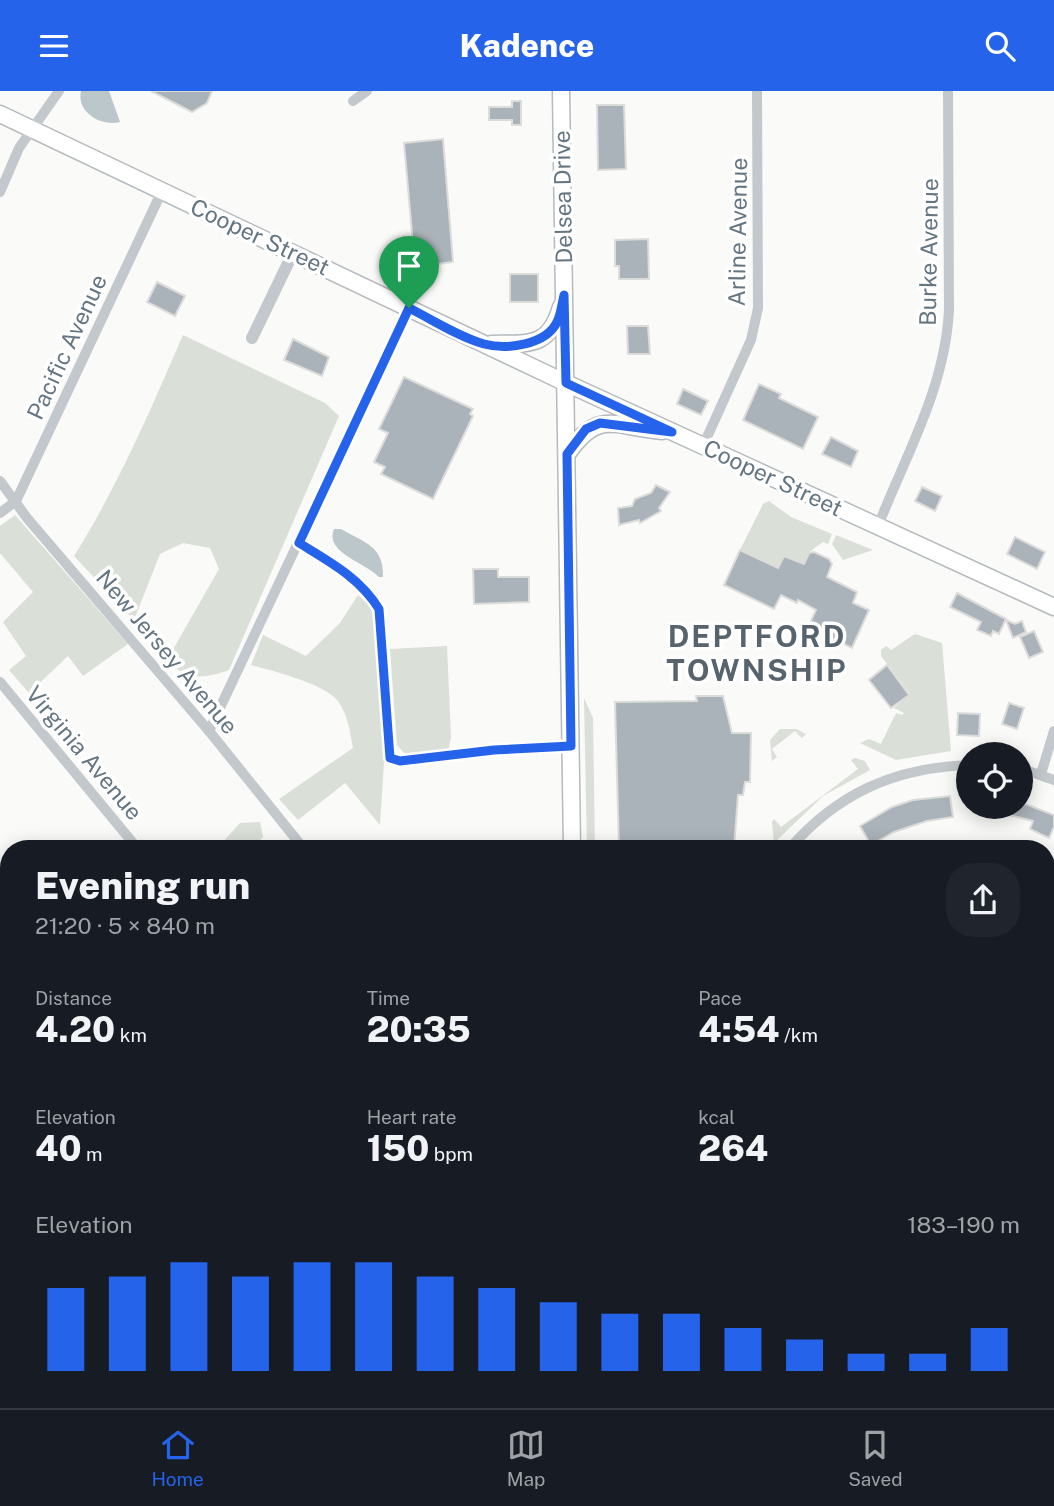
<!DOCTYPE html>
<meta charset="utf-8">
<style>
body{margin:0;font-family:"Public Sans",sans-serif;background:#20242c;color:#f1f3f6;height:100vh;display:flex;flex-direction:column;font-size:26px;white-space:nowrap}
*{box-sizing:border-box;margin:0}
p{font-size:23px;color:#9ea1a6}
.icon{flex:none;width:38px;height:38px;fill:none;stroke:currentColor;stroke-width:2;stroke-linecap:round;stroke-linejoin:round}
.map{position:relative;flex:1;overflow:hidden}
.panel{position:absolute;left:0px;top:749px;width:1055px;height:569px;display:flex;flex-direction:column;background:#171b24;border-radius:28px 28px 0 0;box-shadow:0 4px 18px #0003}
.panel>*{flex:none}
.buttons{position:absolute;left:956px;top:651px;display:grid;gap:14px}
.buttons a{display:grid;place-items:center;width:77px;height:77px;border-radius:50%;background:#171b24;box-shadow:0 4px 18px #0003;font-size:35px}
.pin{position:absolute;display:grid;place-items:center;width:60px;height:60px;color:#fff;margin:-72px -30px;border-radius:50% 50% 50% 0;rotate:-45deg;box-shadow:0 0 7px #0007}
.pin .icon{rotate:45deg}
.round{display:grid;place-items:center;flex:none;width:74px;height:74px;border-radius:28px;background:#20242c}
.summary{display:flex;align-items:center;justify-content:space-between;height:119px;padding:0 35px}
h1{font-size:38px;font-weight:800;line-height:52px}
.figures{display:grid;grid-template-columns:repeat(3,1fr);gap:10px;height:119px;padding:7px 35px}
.figures div{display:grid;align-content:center}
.figures b{font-size:35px;font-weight:800}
.figures small{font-size:19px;font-weight:400}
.figures p{font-size:19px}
.chart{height:196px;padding:14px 35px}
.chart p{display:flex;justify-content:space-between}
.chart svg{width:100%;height:126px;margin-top:7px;stroke:#2563eb;stroke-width:6}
header{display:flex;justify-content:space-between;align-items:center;height:91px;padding:0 35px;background:#2563eb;color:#fff;font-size:32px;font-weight:800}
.tab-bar{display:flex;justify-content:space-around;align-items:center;height:98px;border-top:2px solid #363941;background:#171b24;font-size:19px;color:#9ea1a6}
.tab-bar a{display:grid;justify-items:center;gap:4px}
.tab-bar .on{color:#2563eb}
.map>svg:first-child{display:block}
.green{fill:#dadfd7}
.water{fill:#bbc7cb}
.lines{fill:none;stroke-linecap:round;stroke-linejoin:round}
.stream{stroke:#bbc7cb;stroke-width:3.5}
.building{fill:#aab3b9;stroke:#dcdcda;stroke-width:2}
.primary-casing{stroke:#b5babe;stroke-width:19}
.minor{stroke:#c3c8cc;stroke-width:10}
.tertiary{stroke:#c3c8cc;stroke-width:12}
.primary{stroke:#fff;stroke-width:16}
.route-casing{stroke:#fff;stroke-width:14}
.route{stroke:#2563eb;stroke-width:9}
.labels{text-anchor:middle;stroke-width:7;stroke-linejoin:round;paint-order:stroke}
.street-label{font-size:23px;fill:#657683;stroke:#fff}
.district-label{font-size:30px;font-weight:bold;letter-spacing:2px;fill:#57646e;stroke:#fff}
</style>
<header><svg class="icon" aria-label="menu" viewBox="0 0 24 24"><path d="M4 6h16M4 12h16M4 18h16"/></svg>Kadence<svg class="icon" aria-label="search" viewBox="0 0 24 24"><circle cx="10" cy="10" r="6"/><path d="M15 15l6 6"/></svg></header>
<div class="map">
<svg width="1054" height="1317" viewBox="0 0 1054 1317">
<rect width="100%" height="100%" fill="#fafaf8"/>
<g class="green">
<path d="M183 244 325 312 339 325 229 579C203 588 186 590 167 569L219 478 210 457 183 452 160 463 134 529 74 465C118 395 150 320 183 244Z"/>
<path d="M769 410 791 426 832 443 828 453 823 451 808 462 804 473 784 465 778 477 740 459 763 413Z"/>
<path d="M15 424 128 553 83 585 68 565 29 602 9 579 26 565 3 531 33 501 0 462V435Z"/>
<path d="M836 444 873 459 843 469 832 453Z"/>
<path d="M358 504 370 515 376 537 384 671 380 734 345 692 298 729 279 708 353 657C350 641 348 624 338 610 325 593 273 580 251 574L263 544 306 565 340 532Z"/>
<path d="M915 543 942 552 951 660 896 669 860 652 869 648 881 653 896 622 902 624 904 622 894 617 910 603 881 565V559L886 555 891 559Z"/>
<path d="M447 555 451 646 448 661 408 666 397 654 390 558Z"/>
<path d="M584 607 593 627 595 758H587Z"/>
<path d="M780 638H796L806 643 802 647 795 640 772 658 777 666 772 670 770 649Z"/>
<path d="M855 667 865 670 870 679 823 705 774 752 772 731 774 728 781 736 858 678 851 669Z"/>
<path d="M260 731 263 746 251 758H225L222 752 240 732Z"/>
<path d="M0 881 3 918 9 924V1020L0 1024Z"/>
<path d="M0 1071 4 1074 0 1088 9 1096V1132L0 1133Z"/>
<path d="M183 1309H437L442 1317H181Z"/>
</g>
<g class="water">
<path d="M81 0H109L120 31C101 36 76 21 81 0Z"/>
<path d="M334 438H341C365 452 384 455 383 486H379C367 472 324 462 334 438Z"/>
</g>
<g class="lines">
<path class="stream" d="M241 1309 242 1317"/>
</g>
<g class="building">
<path d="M151 0H212L207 12 192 21Z"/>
<path d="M512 10H521V34H512V29H489V16H512Z"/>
<path d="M597 14H624L626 78 598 79Z"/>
<path d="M443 48 453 171 415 176 404 52Z"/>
<path d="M648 148 649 188H619V175H615V149Z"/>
<rect x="510" y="183" width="28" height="28"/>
<path d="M157 191 185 205 175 225 147 211Z"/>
<path d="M627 235H648L650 263H628Z"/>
<path d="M293 248 329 266 322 285 284 269Z"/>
<path d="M404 286 473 318 470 323 473 325 433 408 381 383 385 376 374 371 388 342 379 338Z"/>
<path d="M759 293 781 303 779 307 818 326 803 358 743 329Z"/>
<path d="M683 298 708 310 701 324 677 313Z"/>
<path d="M831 346 858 360 851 376 822 363Z"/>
<path d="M656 394 670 401 659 417 661 420 640 432 639 429 619 434 618 417 632 415 635 408 651 402Z"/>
<path d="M922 396 942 405 935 420 915 410Z"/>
<path d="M1015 446 1045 461 1037 478 1007 463Z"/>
<path d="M740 459 778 477 784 465 804 473 809 462 814 461 829 468 832 473 827 486 857 501 853 512 869 519 852 557 808 536 816 519 798 509 797 512 781 504 774 518 724 494Z"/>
<path d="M473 478H498V486H529V511L474 513Z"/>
<path d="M957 502 1006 528 999 543 993 540 991 545 977 539 981 531 950 516Z"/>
<path d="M1006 529 1015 533 1022 530 1026 541 1013 547Z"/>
<path d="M1034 540 1043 561 1029 567 1020 546Z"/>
<path d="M887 574 909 604 891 617 869 589Z"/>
<path d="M696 605H723L732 642H751L750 691H745L743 704H738L734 758H619L615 611 697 610Z"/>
<path d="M1009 612 1024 617 1017 638 1002 633Z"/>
<path d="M958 622 980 623 979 645 957 644Z"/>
<path d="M950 705 953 726 927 730 894 741 871 754 860 735 892 716 913 709Z"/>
<path d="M1020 711 1054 724V736L1049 747 1030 738 1033 730 990 719 991 716H1020Z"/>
</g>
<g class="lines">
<defs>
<g id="primary">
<path d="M561 0 572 758"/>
<path d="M0 23 566 292 1054 516"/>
<path d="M491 253C527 252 549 258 561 216"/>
<path d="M567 363C599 317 614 336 662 340"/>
<path d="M580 1309V1317"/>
</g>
</defs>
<use href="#primary" class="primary-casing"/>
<g class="minor">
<path d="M353 10 367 0"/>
<path d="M0 101 19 57 59 0"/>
<path d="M703 355 751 249 758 217 757 0"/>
<path d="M0 390 27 427 209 640 304 758"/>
<path d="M0 422 16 410 162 100"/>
<path d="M878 435C906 364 945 297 949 219L948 0"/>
<path d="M299 452C330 471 360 487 379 518L390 667 400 670 494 659 571 655"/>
<path d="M0 591 138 758"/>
<path d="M209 640 409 217"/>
<path d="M1020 677 1054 689"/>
<path d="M1041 683 1054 640"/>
<path d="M789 758C838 702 894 677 968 674"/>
<path d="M0 800 9 811"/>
<path d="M0 840 9 833"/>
<path d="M1046 860 1054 864"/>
<path d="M1046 1136 1054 1132"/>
<path d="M0 1148 9 1146"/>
<path d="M0 1164 9 1163"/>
<path d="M0 1187 9 1174"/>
<path d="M0 1243 9 1248"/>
<path d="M482 1309 561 1312 675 1309"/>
<path d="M720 1309 722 1317"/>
<path d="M19 1317V1309"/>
<path d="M88 1317 89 1309"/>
</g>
<path class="tertiary" d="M252 247 293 162"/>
<use href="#primary" class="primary"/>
</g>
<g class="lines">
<defs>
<path id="route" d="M564 204 566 292 672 341 600 332 586 338 567 363 571 655 494 659 400 670 390 667 379 518C360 487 330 471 299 452L409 217C433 229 459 246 484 253 507 259 546 254 557 231 561 223 562 212 564 204Z"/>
</defs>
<use href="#route" class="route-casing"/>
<use href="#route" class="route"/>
</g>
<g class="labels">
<g class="street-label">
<text transform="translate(563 106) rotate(-91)" y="8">Delsea Drive</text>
<text transform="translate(738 141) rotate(-89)" y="8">Arline Avenue</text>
<text transform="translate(260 146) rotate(25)" y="8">Cooper Street</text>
<text transform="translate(929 161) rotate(-89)" y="8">Burke Avenue</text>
<text transform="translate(67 256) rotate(-65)" y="8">Pacific Avenue</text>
<text transform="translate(773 387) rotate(25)" y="8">Cooper Street</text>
<text transform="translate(167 561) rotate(50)" y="8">New Jersey Avenue</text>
<text transform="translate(84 662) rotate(50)" y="8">Virginia Avenue</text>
</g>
<g class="district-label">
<text x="757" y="556">DEPTFORD<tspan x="757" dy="34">TOWNSHIP</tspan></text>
</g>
</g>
</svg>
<div class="buttons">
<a><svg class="icon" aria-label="locate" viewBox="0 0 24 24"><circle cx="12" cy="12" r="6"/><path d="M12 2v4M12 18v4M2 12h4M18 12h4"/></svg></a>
</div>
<div class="pin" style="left:409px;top:217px;background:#1e9e55"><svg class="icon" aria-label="arrive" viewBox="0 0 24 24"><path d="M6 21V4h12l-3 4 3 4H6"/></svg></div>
<section class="panel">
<div class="summary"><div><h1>Evening run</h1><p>21:20 · 5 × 840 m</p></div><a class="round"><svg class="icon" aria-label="share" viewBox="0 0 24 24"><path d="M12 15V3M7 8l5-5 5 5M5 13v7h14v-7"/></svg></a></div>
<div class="figures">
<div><p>Distance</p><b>4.20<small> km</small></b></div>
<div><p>Time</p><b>20:35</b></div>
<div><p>Pace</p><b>4:54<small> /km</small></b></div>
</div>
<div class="figures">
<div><p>Elevation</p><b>40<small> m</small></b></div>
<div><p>Heart rate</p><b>150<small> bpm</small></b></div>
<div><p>kcal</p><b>264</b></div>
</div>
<div class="chart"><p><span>Elevation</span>183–190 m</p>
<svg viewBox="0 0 160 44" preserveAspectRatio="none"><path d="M5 44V15M15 44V11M25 44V6M35 44V11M45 44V6M55 44V6M65 44V11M75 44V15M85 44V20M95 44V24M105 44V24M115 44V29M125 44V33M135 44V38M145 44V38M155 44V29"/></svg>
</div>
</section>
</div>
<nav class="tab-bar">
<a class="on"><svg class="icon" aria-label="home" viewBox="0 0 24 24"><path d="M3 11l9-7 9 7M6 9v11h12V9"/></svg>Home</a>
<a><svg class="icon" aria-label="map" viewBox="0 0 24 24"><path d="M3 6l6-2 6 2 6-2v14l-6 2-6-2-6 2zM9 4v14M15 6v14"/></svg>Map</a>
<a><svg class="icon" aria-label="saved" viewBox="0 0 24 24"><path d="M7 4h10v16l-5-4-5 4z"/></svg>Saved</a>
</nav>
